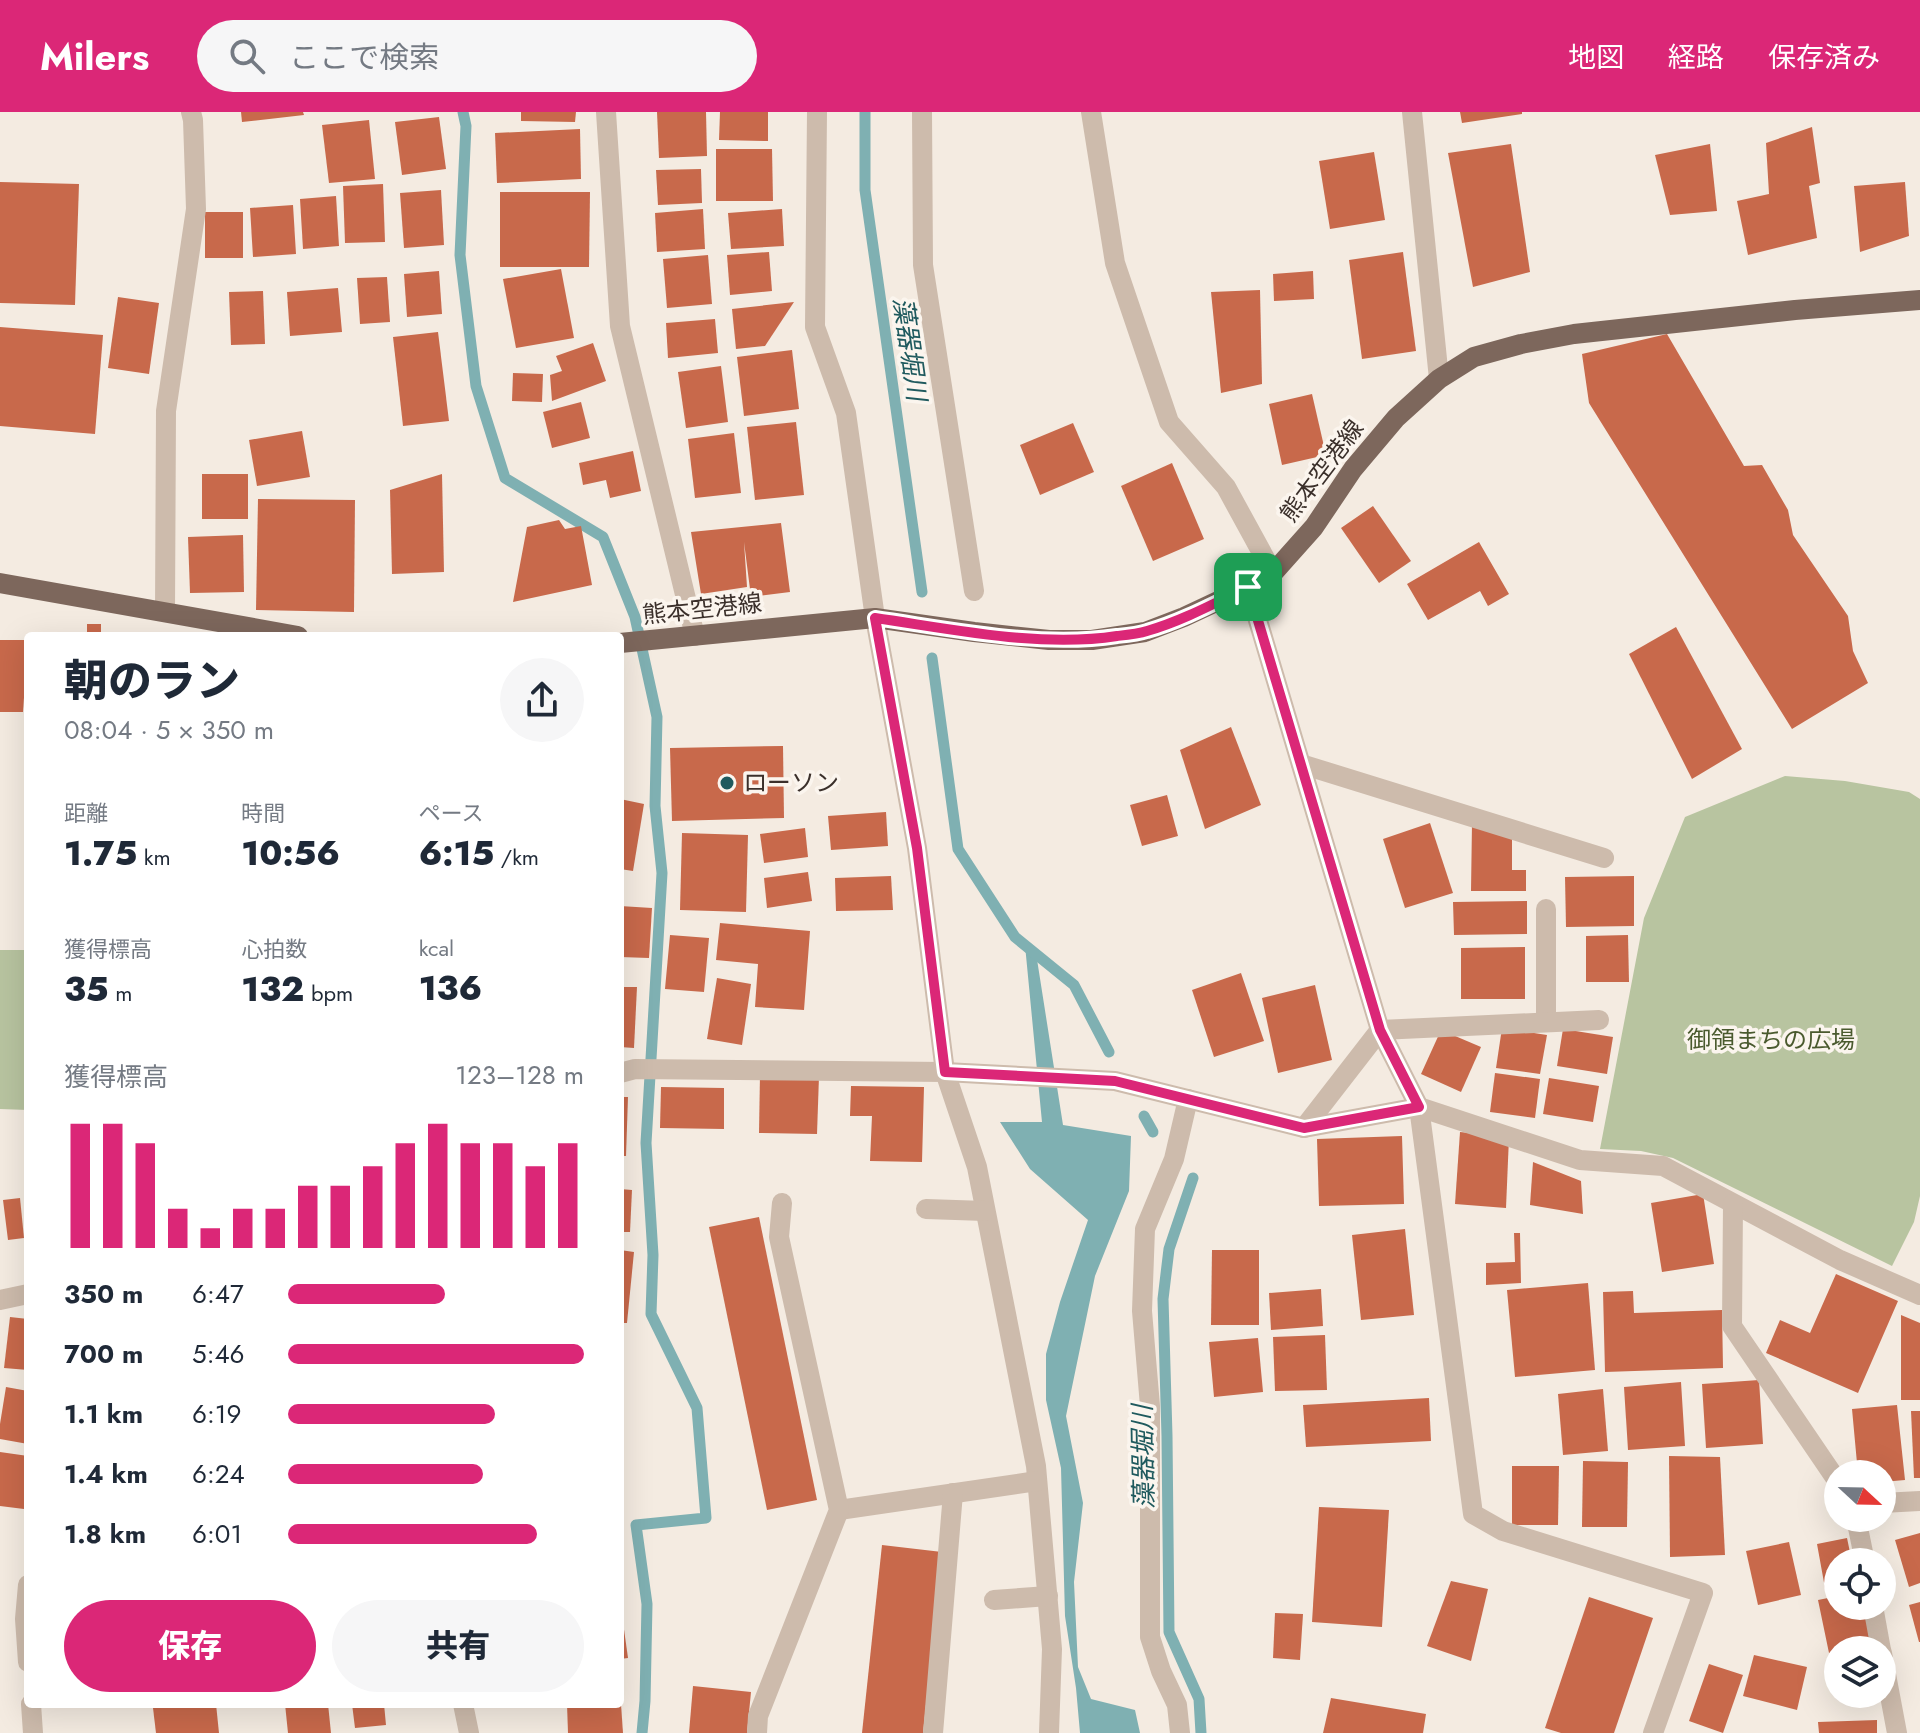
<!DOCTYPE html>
<html lang="ja">
<meta charset="utf-8">
<style>
body{margin:0;font-family:Jost,"Noto Sans JP",sans-serif;background:#f6f6f7;color:#1f2937;height:100vh;display:flex;flex-direction:column;font-size:30px;white-space:nowrap}
*{box-sizing:border-box;margin:0}
p{font-size:26px;color:#747a83}
.icon{flex:none;width:44px;height:44px;fill:none;stroke:currentColor;stroke-width:2;stroke-linecap:round;stroke-linejoin:round}
.map{position:relative;flex:1;overflow:hidden}
.drawer{position:absolute;left:24px;top:520px;width:600px;height:1076px;display:flex;flex-direction:column;background:#fff;border-radius:8px;box-shadow:0 8px 32px #0002}
.drawer>*{flex:none}
.needle{width:52px;rotate:112deg}
.controls{position:absolute;left:1824px;top:1348px;display:grid;gap:16px}
.controls a{display:grid;place-items:center;width:72px;height:72px;border-radius:50%;background:#fff;box-shadow:0 8px 32px #0002;font-size:40px}
.pin{position:absolute;display:grid;place-items:center;width:68px;height:68px;color:#fff;margin:-34px;border-radius:16px;box-shadow:0 4px 12px #0006}
.round{display:grid;place-items:center;flex:none;width:84px;height:84px;border-radius:42px;background:#f6f6f7}
.head{display:flex;align-items:center;justify-content:space-between;height:136px;padding:0 40px}
h1{font-size:44px;font-weight:800;line-height:60px}
.metrics{display:grid;grid-template-columns:repeat(3,1fr);gap:12px;height:136px;padding:8px 40px}
.metrics div{display:grid;align-content:center}
.metrics b{font-size:34px;font-weight:800}
.metrics small{font-size:22px;font-weight:400}
.metrics p{font-size:22px}
.chart{height:224px;padding:16px 40px}
.chart p{display:flex;justify-content:space-between}
.chart svg{width:100%;height:144px;margin-top:8px;stroke:#db2777;stroke-width:6}
.action{display:flex;gap:16px;margin-top:auto;padding:16px 40px}
.action a{flex:1;height:92px;border-radius:48px;background:#db2777;color:#fff;font-size:32px;font-weight:800;line-height:92px;text-align:center}
.action a+a{background:#f6f6f7;color:#1f2937}
ul{padding:0 40px;list-style:none;font-size:26px}
li{display:grid;grid-template-columns:128px 96px 1fr;align-items:center;height:60px}
li i{height:20px;border-radius:10px;background:#db2777}
header{display:flex;align-items:center;gap:48px;box-sizing:border-box;height:112px;padding:0 40px;background:#db2777;color:#fff}
header strong{font-size:38px}
nav{display:flex;gap:44px;margin-inline-start:auto;font-size:28px}
.search{width:560px;height:72px;background:#f6f6f7;display:flex;align-items:center;gap:20px;box-sizing:border-box;padding:0 28px;border-radius:44px;color:#747a83;font-size:30px}
.map>svg:first-child{display:block}
.green{fill:#b8c4a0}
.water{fill:#7fb0b2}
.lines{fill:none;stroke-linecap:round;stroke-linejoin:round}
.stream{stroke:#7fb0b2;stroke-width:11}
.building{fill:#c8694b}
.minor{stroke:#cdbbac;stroke-width:20}
.major{stroke:#7d675c;stroke-width:20}
.route-casing{stroke:#fff;stroke-width:16}
.route{stroke:#db2777;stroke-width:10}
.poi-dot{fill:#1f5a5e;stroke:#fbf5ee;stroke-width:3}
.labels{text-anchor:middle;stroke-width:7;stroke-linejoin:round;paint-order:stroke}
.street-label{font-size:24px;fill:#3b302b;stroke:#fbf5ee}
.poi-label{font-size:24px;fill:#3b302b;stroke:#fbf5ee;text-anchor:start}
.park-label{font-size:24px;fill:#4a5a2e;stroke:#fbf5ee}
.water-label{font-size:26px;font-style:italic;fill:#1f5a5e;stroke:#fbf5ee}
</style>
<header>
<strong>Milers</strong>
<div class="search"><svg class="icon" aria-label="search" viewBox="0 0 24 24"><circle cx="10" cy="10" r="6"/><path d="M15 15l6 6"/></svg>ここで検索</div>
<nav><a>地図</a><a>経路</a><a>保存済み</a></nav>
</header>
<div class="map">
<svg width="1920" height="1621" viewBox="0 0 1920 1621">
<rect width="100%" height="100%" fill="#f4ebe1"/>
<g class="green">
<path d="M1785 664 1845 669 1909 680 1920 687V1084L1914 1110 1892 1154 1673 1046 1641 1039 1600 1037 1644 806 1685 705Z"/>
<path d="M0 838H28V998L0 997Z"/>
</g>
<path class="water" d="M1025 833 1036 841 1063 1013 1131 1024 1129 1079 1095 1164 1066 1304 1083 1391 1074 1470 1078 1555 1091 1587 1135 1598 1140 1621H1080L1076 1576 1065 1504 1061 1356 1046 1288V1242L1060 1190 1088 1108 1030 1057 1000 1010H1042Z"/>
<g class="lines">
<g class="stream">
<path d="M463 0 466 14 460 143 476 274 505 366 603 425 635 505 657 605 655 694 662 761 646 1031 653 1143 651 1202 697 1296 706 1406 636 1413 647 1492 645 1589 642 1621"/>
<path d="M865 0V78L922 480"/>
<path d="M932 546 958 737 1015 825 1074 873 1109 940"/>
<path d="M1144 1004 1153 1020"/>
<path d="M1193 1066 1169 1137 1163 1187 1167 1324 1169 1520 1199 1587 1201 1621"/>
</g>
</g>
<g class="building">
<path d="M241 0H303L304 3 242 10Z"/>
<path d="M521 0H576L575 10 521 9Z"/>
<path d="M657 0H706L707 44 659 46Z"/>
<path d="M720 0H768V29L719 28Z"/>
<path d="M1460 0H1522V2L1462 11Z"/>
<path d="M439 5 446 57 402 63 395 10Z"/>
<path d="M369 8 375 67 329 71 322 13Z"/>
<path d="M1812 15 1820 71 1809 74 1817 126 1748 143 1737 89 1769 82 1766 31Z"/>
<path d="M580 17 581 67 497 71 495 21Z"/>
<path d="M1511 32 1530 160 1473 175 1448 41Z"/>
<path d="M1710 32 1717 99 1670 103 1655 43Z"/>
<path d="M716 37H772L773 89H716Z"/>
<path d="M1374 40 1385 108 1330 117 1319 49Z"/>
<path d="M701 57 702 91 658 93 656 58Z"/>
<path d="M0 70 79 72 75 193 0 191Z"/>
<path d="M1905 70 1909 124 1860 140 1854 74Z"/>
<path d="M383 72 385 130 345 131 343 74Z"/>
<path d="M441 78 444 133 404 136 400 81Z"/>
<path d="M500 80H590L589 155H500Z"/>
<path d="M336 84 339 134 303 137 300 87Z"/>
<path d="M293 93 296 142 253 145 250 96Z"/>
<path d="M703 97 705 137 657 140 655 101Z"/>
<path d="M782 97 784 134 731 137 728 101Z"/>
<rect x="205" y="100" width="38" height="46"/>
<path d="M769 140 772 179 730 183 727 143Z"/>
<path d="M1403 140 1416 239 1362 247 1349 148Z"/>
<path d="M708 143 712 192 667 196 663 147Z"/>
<path d="M561 157 574 226 516 236 503 167Z"/>
<path d="M439 159 442 202 407 205 404 162Z"/>
<path d="M1313 159 1314 187 1274 189 1273 162Z"/>
<path d="M387 165 390 210 360 212 357 166Z"/>
<path d="M338 176 342 220 290 224 287 180Z"/>
<path d="M1260 178 1262 272 1221 281 1211 180Z"/>
<path d="M263 179 265 232 231 233 229 180Z"/>
<path d="M118 185 159 191 149 262 108 256Z"/>
<path d="M794 190 765 234 736 237 732 197Z"/>
<path d="M715 207 718 241 668 246 666 211Z"/>
<path d="M0 215 103 223 95 322 0 314Z"/>
<path d="M438 220 449 309 403 314 393 225Z"/>
<path d="M1667 222 1744 354 1762 353 1788 398 1793 423 1848 504 1853 539 1868 571 1792 617 1589 291 1582 242Z"/>
<path d="M593 231 606 269 552 289 550 263 562 259 556 244Z"/>
<path d="M792 238 799 297 744 304 737 245Z"/>
<path d="M721 254 728 310 686 316 678 260Z"/>
<path d="M513 261 543 262 542 290 512 289Z"/>
<path d="M1312 282 1326 343 1282 353 1269 292Z"/>
<path d="M581 290 590 326 552 336 543 300Z"/>
<path d="M796 310 804 383 755 388 747 315Z"/>
<path d="M1073 311 1094 360 1040 383 1020 333Z"/>
<path d="M302 319 310 365 257 374 249 328Z"/>
<path d="M734 321 741 381 695 386 688 327Z"/>
<path d="M633 339 641 379 610 386 606 368 583 373 579 351Z"/>
<path d="M1172 351 1204 427 1153 449 1121 374Z"/>
<rect x="202" y="362" width="46" height="45"/>
<path d="M442 362 444 460 392 462 390 378Z"/>
<path d="M258 387 355 388 354 500 256 498Z"/>
<path d="M1373 394 1411 449 1379 471 1341 416Z"/>
<path d="M559 408 565 417 581 414 592 473 513 490 527 415Z"/>
<path d="M781 411 790 480 751 485 744 430 747 475 701 482 691 420Z"/>
<path d="M243 423 244 480 190 481 188 425Z"/>
<path d="M1479 430 1509 482 1488 494 1480 479 1428 508 1407 472Z"/>
<rect x="87" y="512" width="14" height="12"/>
<path d="M1676 515 1742 637 1692 667 1629 542Z"/>
<path d="M0 528H28L23 600H0Z"/>
<path d="M1231 615 1261 693 1205 717 1180 638Z"/>
<path d="M783 634 784 706 672 709 670 636Z"/>
<path d="M1167 683 1178 724 1142 734 1130 693Z"/>
<path d="M620 687 644 692 633 759 620 757Z"/>
<path d="M886 700 888 734 831 738 828 704Z"/>
<path d="M1430 711 1453 781 1405 796 1383 727Z"/>
<path d="M1472 711 1512 724V758H1526V779H1471Z"/>
<path d="M805 716 808 745 764 751 760 722Z"/>
<path d="M682 721 748 723 746 800 680 798Z"/>
<path d="M808 760 812 789 767 796 764 766Z"/>
<path d="M891 764 893 798 836 799 835 766Z"/>
<path d="M1634 764V814L1566 815 1565 765Z"/>
<path d="M1527 789V822L1454 823 1453 790Z"/>
<path d="M620 794 652 796 649 846 620 845Z"/>
<path d="M720 811 810 819 804 898 755 895 758 852 716 848Z"/>
<path d="M670 823 709 826 704 880 665 877Z"/>
<path d="M1628 823 1629 870H1586V824Z"/>
<path d="M1525 835V887H1461V836Z"/>
<path d="M1241 861 1264 929 1214 945 1192 878Z"/>
<path d="M717 866 751 872 742 933 707 927Z"/>
<path d="M1315 873 1332 948 1278 961 1262 886Z"/>
<path d="M620 875H637L634 936 620 935Z"/>
<path d="M1502 916 1547 923 1540 962 1496 956Z"/>
<path d="M1563 917 1613 925 1607 962 1557 954Z"/>
<path d="M1441 918 1481 935 1461 980 1421 962Z"/>
<path d="M1495 961 1540 967 1535 1006 1490 1000Z"/>
<path d="M760 962 819 964 817 1022 759 1021Z"/>
<path d="M1549 966 1599 974 1593 1010 1543 1002Z"/>
<path d="M851 974 924 975 922 1050 870 1049 872 1004H850Z"/>
<path d="M661 975 724 976V1017L660 1016Z"/>
<path d="M620 985H628L626 1044H620Z"/>
<path d="M1460 1020 1509 1025 1506 1096 1455 1092Z"/>
<path d="M1402 1024 1404 1092 1319 1094 1317 1027Z"/>
<path d="M1533 1050 1581 1069 1583 1102 1530 1093Z"/>
<path d="M620 1077 632 1078 630 1120H620Z"/>
<path d="M1703 1082 1714 1152 1662 1160 1651 1091Z"/>
<path d="M20 1086 24 1126 8 1128 3 1088Z"/>
<path d="M759 1105 817 1388 767 1398 709 1115Z"/>
<path d="M1405 1117 1414 1203 1361 1208 1352 1123Z"/>
<path d="M1514 1121H1520L1521 1171 1486 1173V1151L1515 1150Z"/>
<path d="M620 1138 634 1140 627 1211H620Z"/>
<path d="M1212 1138H1259V1213H1211Z"/>
<path d="M1836 1162 1898 1189 1858 1281 1766 1241 1780 1208 1810 1221Z"/>
<path d="M1588 1171 1595 1258 1515 1265 1507 1178Z"/>
<path d="M1321 1177 1323 1214 1271 1218 1269 1181Z"/>
<path d="M1633 1179 1634 1201 1722 1198 1723 1256 1605 1260 1603 1180Z"/>
<path d="M1901 1203 1920 1211V1288H1901Z"/>
<path d="M10 1205 28 1207V1258L4 1256Z"/>
<path d="M1325 1223 1327 1278 1275 1279 1273 1225Z"/>
<path d="M1258 1226 1263 1280 1214 1285 1209 1230Z"/>
<path d="M1759 1268 1763 1332 1706 1336 1702 1272Z"/>
<path d="M1681 1270 1685 1334 1628 1338 1624 1275Z"/>
<path d="M6 1275 28 1279V1332L0 1327V1312Z"/>
<path d="M1603 1277 1608 1339 1563 1343 1558 1282Z"/>
<path d="M1429 1286 1431 1329 1306 1335 1303 1293Z"/>
<path d="M1897 1293 1905 1368 1882 1370V1362H1858L1852 1297Z"/>
<path d="M1911 1299H1920V1366H1914Z"/>
<path d="M0 1340 28 1344V1367L24 1397 0 1394Z"/>
<path d="M1669 1344 1720 1345 1725 1443 1670 1445Z"/>
<path d="M1583 1349 1628 1350 1627 1415H1582Z"/>
<path d="M1512 1354H1559L1558 1413H1512Z"/>
<path d="M1319 1395 1389 1398 1382 1515 1312 1510Z"/>
<path d="M1920 1421V1471L1909 1475 1895 1428Z"/>
<path d="M1847 1426 1852 1450H1838V1473L1825 1476 1817 1432Z"/>
<path d="M1789 1430 1801 1483 1758 1493 1746 1439Z"/>
<path d="M882 1433 942 1440 923 1621H862Z"/>
<path d="M1451 1469 1488 1477 1471 1549 1427 1534Z"/>
<path d="M1838 1484V1494H1864L1872 1532 1829 1541 1818 1488Z"/>
<path d="M1589 1485 1653 1506 1614 1621H1561L1545 1616Z"/>
<path d="M1920 1490V1530H1919L1909 1493Z"/>
<path d="M1275 1501 1303 1502 1300 1548 1273 1546Z"/>
<path d="M620 1503H622L628 1546 620 1547Z"/>
<path d="M1754 1543 1807 1555 1797 1598 1743 1584Z"/>
<path d="M1709 1552 1743 1563 1723 1621 1689 1609Z"/>
<path d="M693 1574 751 1580 747 1621H689Z"/>
<path d="M1331 1586 1426 1602 1423 1621H1323Z"/>
<path d="M197 1592H216L219 1621H156L153 1596Z"/>
<path d="M285 1592H328L331 1621H288Z"/>
<path d="M352 1592H384L386 1613 355 1616Z"/>
<path d="M567 1592H621L623 1621H568Z"/>
<path d="M1877 1608V1621H1819L1818 1610Z"/>
</g>
<g class="lines">
<g class="minor">
<path d="M606 0 620 214 695 524"/>
<path d="M817 0 815 215 846 301 875 506 917 736 945 960 977 1055 1036 1354 1052 1537 1049 1621"/>
<path d="M922 0 923 153 974 479"/>
<path d="M1091 0 1115 151 1169 310 1226 375 1273 461"/>
<path d="M1412 0 1439 267"/>
<path d="M1248 475 1380 918 1419 995 1473 1402 1503 1419 1703 1481 1653 1621"/>
<path d="M165 500 166 299 196 97 193 8 191 0"/>
<path d="M1301 652 1604 746"/>
<path d="M1546 797V910"/>
<path d="M620 961 635 957 945 960 1115 969 1304 1016 1419 995 1580 1048 1663 1054 1840 1148 1920 1183"/>
<path d="M1304 1016 1380 918 1599 908"/>
<path d="M1733 1092 1732 1214 1838 1370"/>
<path d="M926 1097 985 1099"/>
<path d="M0 1188 28 1182"/>
<path d="M1882 1391 1920 1389"/>
<path d="M839 1398 1037 1369"/>
<path d="M1856 1406 1865 1450"/>
<path d="M28 1473 25 1507 28 1550"/>
<path d="M994 1488 1048 1484"/>
<path d="M1873 1494 1881 1538"/>
<path d="M1882 1541 1897 1621"/>
<path d="M31 1592 33 1621"/>
<path d="M463 1592 469 1621"/>
<path d="M757 1621 758 1604 839 1398 779 1125 782 1091"/>
<path d="M933 1621 953 1381"/>
<path d="M1180 1621 1177 1593 1161 1559 1150 1525V1294L1142 1199 1145 1117 1174 1047 1188 987"/>
</g>
<g class="major">
<path d="M0 471 298 524"/>
<path d="M620 531 875 506 974 520 1049 528H1092L1145 520 1184 505 1248 475 1273 461 1314 415 1353 357 1396 306 1439 267 1474 245 1521 232 1574 222 1795 198 1920 188"/>
</g>
</g>
<g class="lines">
<defs>
<path id="route" d="M1248 475 1380 918 1419 995 1304 1016 1115 969 945 960 917 736 875 506C952 517 1040 536 1117 524 1127 523 1138 522 1147 519 1182 509 1215 491 1248 475Z"/>
</defs>
<use href="#route" class="route-casing"/>
<use href="#route" class="route"/>
</g>
<circle class="poi-dot" cx="727" cy="671" r="8"/>
<g class="labels">
<g class="street-label">
<text transform="translate(1322 359) rotate(-53)" y="8">熊本空港線</text>
<text transform="translate(702 497) rotate(-6)" y="8">熊本空港線</text>
</g>
<g class="poi-label">
<text x="743" y="679">ローソン</text>
</g>
<g class="park-label">
<text x="1771" y="936">御領まちの広場</text>
</g>
<g class="water-label">
<text transform="translate(910 237) rotate(82)" y="9">藻器堀川</text>
<text transform="translate(1143 1345) rotate(-91)" y="9">藻器堀川</text>
</g>
</g>
</svg>
<div class="controls">
<a><svg class="needle" viewBox="-14 -14 28 28"><path d="M0-13l5 13h-10z" fill="#e53935"/><path d="M0 13l5-13h-10z" fill="#747a83"/></svg></a>
<a><svg class="icon" aria-label="locate" viewBox="0 0 24 24"><circle cx="12" cy="12" r="6"/><path d="M12 2v4M12 18v4M2 12h4M18 12h4"/></svg></a>
<a><svg class="icon" aria-label="layers" viewBox="0 0 24 24"><path d="M12 4l9 5-9 5-9-5zM3 14l9 5 9-5"/></svg></a>
</div>
<div class="pin" style="left:1248px;top:475px;background:#1e9e55"><svg class="icon" aria-label="arrive" viewBox="0 0 24 24"><path d="M6 21V4h12l-3 4 3 4H6"/></svg></div>
<section class="drawer">
<div class="head"><div><h1>朝のラン</h1><p>08:04 · 5 × 350 m</p></div><a class="round"><svg class="icon" aria-label="share" viewBox="0 0 24 24"><path d="M12 15V3M7 8l5-5 5 5M5 13v7h14v-7"/></svg></a></div>
<div class="metrics">
<div><p>距離</p><b>1.75<small> km</small></b></div>
<div><p>時間</p><b>10:56</b></div>
<div><p>ペース</p><b>6:15<small> /km</small></b></div>
</div>
<div class="metrics">
<div><p>獲得標高</p><b>35<small> m</small></b></div>
<div><p>心拍数</p><b>132<small> bpm</small></b></div>
<div><p>kcal</p><b>136</b></div>
</div>
<div class="chart"><p><span>獲得標高</span>123–128 m</p>
<svg viewBox="0 0 160 44" preserveAspectRatio="none"><path d="M5 44V6M15 44V6M25 44V12M35 44V32M45 44V38M55 44V32M65 44V32M75 44V25M85 44V25M95 44V19M105 44V12M115 44V6M125 44V12M135 44V12M145 44V19M155 44V12"/></svg>
</div>
<ul>
<li><b>350 m</b>6:47<i style="width:53%"></i></li>
<li><b>700 m</b>5:46<i style="width:100%"></i></li>
<li><b>1.1 km</b>6:19<i style="width:70%"></i></li>
<li><b>1.4 km</b>6:24<i style="width:66%"></i></li>
<li><b>1.8 km</b>6:01<i style="width:84%"></i></li>
</ul>
<div class="action"><a>保存</a><a>共有</a></div>
</section>
</div>
